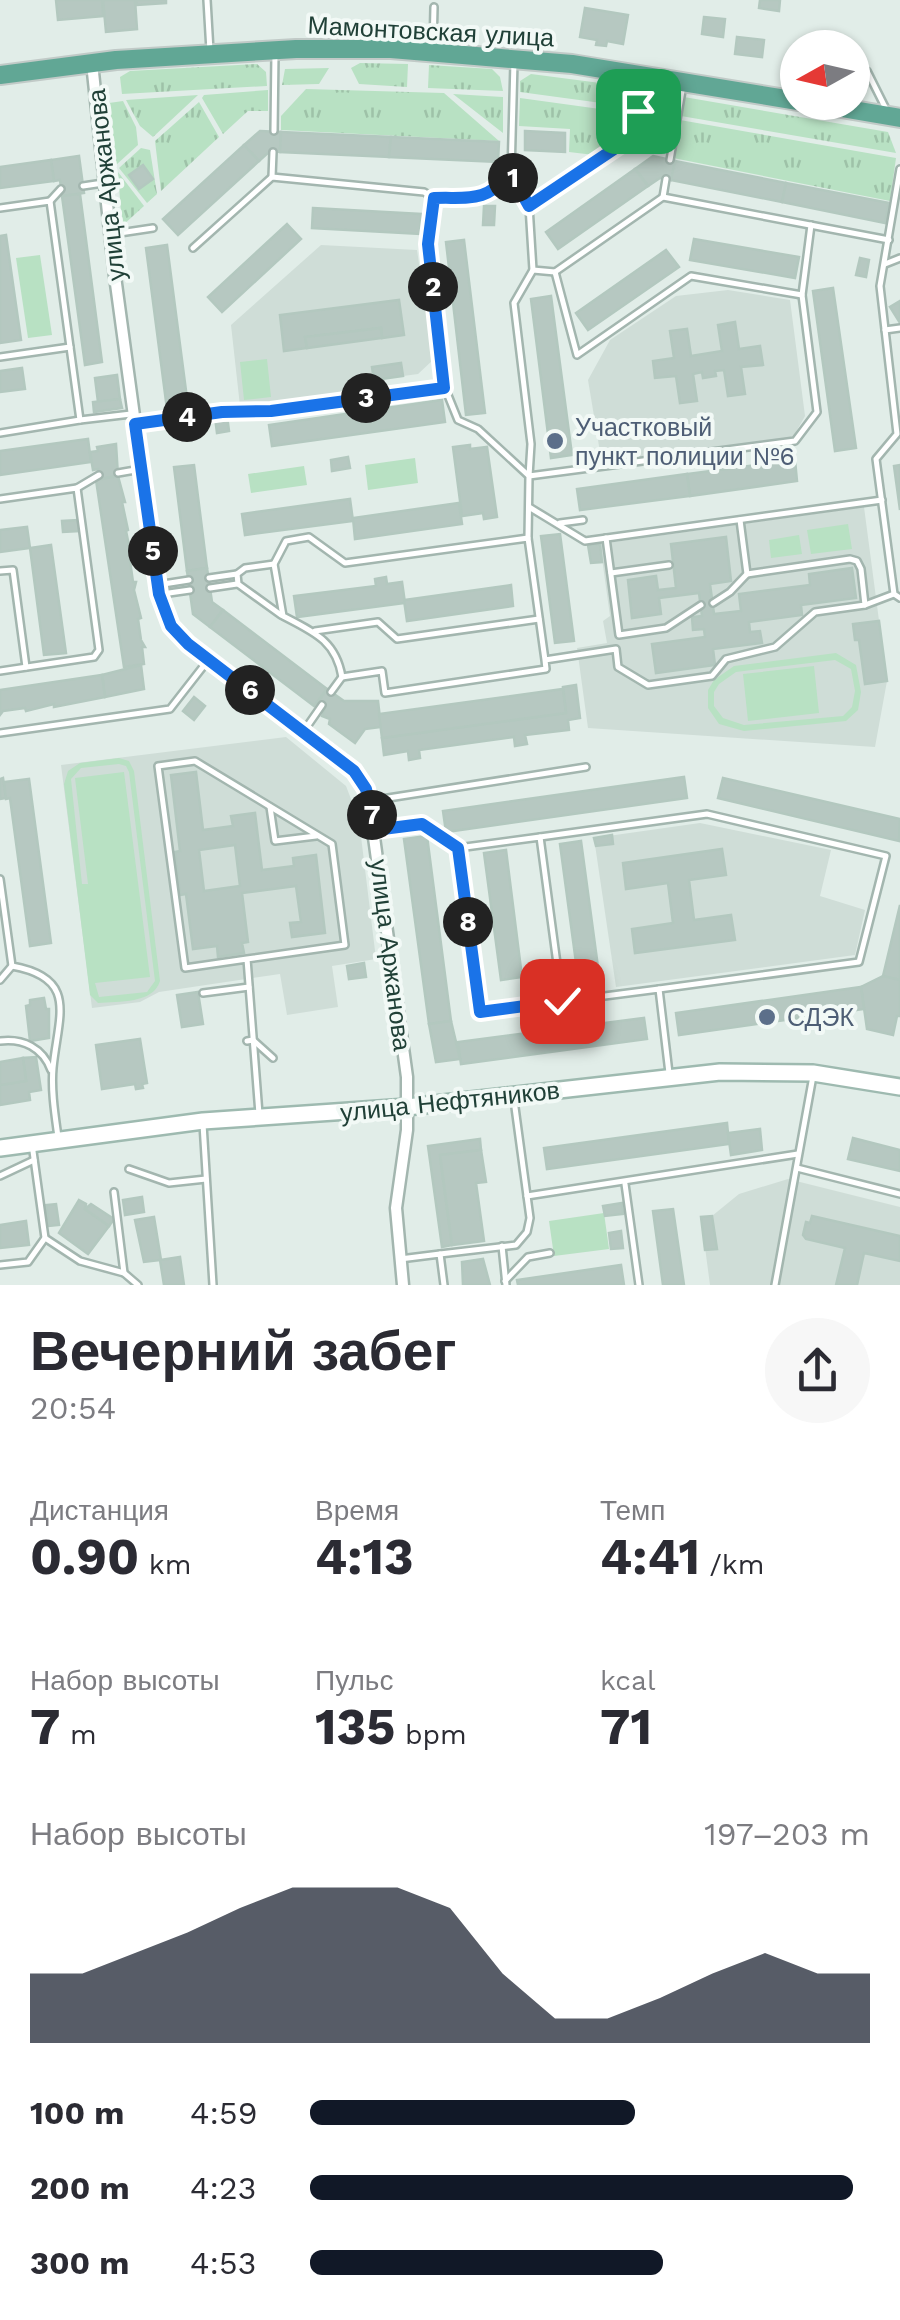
<!DOCTYPE html>
<html lang="ru">
<meta charset="utf-8">
<style>
body{margin:0;font-family:"Work Sans",sans-serif;background:#f7f7f7;color:#2b2b33;height:100vh;display:flex;flex-direction:column;font-size:38px;white-space:nowrap}
*{box-sizing:border-box;margin:0}
p{font-size:32px;color:#7c7c81}
.icon{flex:none;width:55px;height:55px;fill:none;stroke:currentColor;stroke-width:2;stroke-linecap:round;stroke-linejoin:round}
.map{position:relative;height:1285px;overflow:hidden}
.sheet{display:flex;flex-direction:column;background:#fff;flex:1}
.sheet>*{flex:none}
.needle{width:65px;rotate:262deg}
.tools{position:absolute;left:780px;top:30px;display:grid;gap:20px}
.tools a{display:grid;place-items:center;width:90px;height:90px;border-radius:50%;background:#fff;box-shadow:0 2px 8px #0004;font-size:50px}
.pin{position:absolute;display:grid;place-items:center;width:85px;height:85px;color:#fff;margin:-42px;border-radius:20px;box-shadow:0 5px 15px #0006}
.km{position:absolute;width:50px;height:50px;margin:-25px;border-radius:50%;background:#222;color:#fff;font-size:28px;line-height:50px;text-align:center}
.round{display:grid;place-items:center;flex:none;width:105px;height:105px;border-radius:52px;background:#f7f7f7}
.overview{display:flex;align-items:center;justify-content:space-between;height:170px;padding:0 30px}
h1{font-size:55px;font-weight:700;line-height:75px}
.figures{display:grid;grid-template-columns:repeat(3,1fr);gap:15px;height:170px;padding:10px 30px}
.figures div{display:grid;align-content:center}
.figures b{font-size:50px;font-weight:700}
.figures small{font-size:28px;font-weight:400}
.figures p{font-size:28px}
.chart{height:280px;padding:20px 30px}
.chart p{display:flex;justify-content:space-between}
.chart svg{width:100%;height:180px;margin-top:10px;fill:#111827;opacity:.7}
ul{padding:0 30px;list-style:none;font-size:32px}
li{display:grid;grid-template-columns:160px 120px 1fr;align-items:center;height:75px}
li i{height:25px;border-radius:12px;background:#111827}
.map>svg:first-child{display:block}
.built{fill:#cfddd7}
.grass{fill:url(#grass-tufts)}
.park{fill:#b8e1c3;fill-rule:evenodd}
.building{fill:#b6c8c1;stroke:#b3c8bf;stroke-width:2.5;fill-rule:evenodd}
.lines{fill:none;stroke-linecap:round;stroke-linejoin:round}
.lane-casing{stroke:#a3b6af;stroke-width:10}
.street-casing{stroke:#a3b6af;stroke-width:15}
.secondary-casing{stroke:#9ebab0;stroke-width:20}
.primary-casing{stroke:#c1cac7;stroke-width:22}
.lane{stroke:#fff;stroke-width:5}
.street{stroke:#fff;stroke-width:10}
.secondary{stroke:#fff;stroke-width:15}
.primary{stroke:#61a795;stroke-width:18}
.route-casing{stroke:#fff;stroke-width:20}
.route{stroke:#1a73e8;stroke-width:12}
.service-dot{fill:#5c6f8a;stroke:#f2f9f6;stroke-width:4}
.labels{text-anchor:middle;stroke-width:8;stroke-linejoin:round;paint-order:stroke}
.street-label{font-size:25px;fill:#204037;stroke:#f2f9f6}
.service-label{font-size:25px;fill:#4e5e75;stroke:#f2f9f6;text-anchor:start}
</style>
<div class="map">
<svg width="900" height="1285" viewBox="0 0 900 1285">
<defs>
<pattern id="grass-tufts" width="24" height="20" patternUnits="userSpaceOnUse" patternTransform="scale(2.5)"><rect width="24" height="20" fill="#b8e1c3"/><path d="M3 7l-1-3M5 7V3M7 7l1-3M15 17l-1-3M17 17v-4M19 17l1-3" fill="none" stroke="#9ec2a8"/></pattern>
</defs>
<rect width="100%" height="100%" fill="#e1ede8"/>
<g class="built">
<path d="M321 245 417 250 433 360 418 374 374 380 375 392 240 406 231 325Z"/>
<path d="M728 290 790 300 805 416 793 437 638 457 634 453 601 458 588 380 610 340 676 296Z"/>
<path d="M864 507 887 681 875 747 588 728 577 648 607 643 603 621 610 616 600 544Z"/>
<path d="M286 737 346 786 359 820 376 959 332 966 338 1007 287 1015 280 974 159 992 140 1002 92 1008 61 765Z"/>
<path d="M700 823 831 850 820 896 865 910 855 955 616 987 594 838Z"/>
<path d="M788 1179 900 1207V1285H710L701 1217 712 1216 739 1194Z"/>
</g>
<g class="grass">
<path d="M360 63 408 64 407 87 359 84 351 68Z"/>
<path d="M257 64 266 72 267 86 122 94 120 77 130 71Z"/>
<path d="M429 65 492 69 500 77 503 91 428 88Z"/>
<path d="M329 68 319 84 282 85 285 69Z"/>
<path d="M531 74 631 87 635 98 631 107 520 92V81Z"/>
<path d="M306 89 444 93 499 141 281 130V116Z"/>
<path d="M268 90V111H248L223 134 202 98 204 95Z"/>
<path d="M666 92 674 100 672 114 644 109 649 98Z"/>
<path d="M453 94 503 97V133Z"/>
<path d="M198 95 153 137 140 126 126 100Z"/>
<path d="M684 97 888 132 896 153 681 116Z"/>
<path d="M520 98 629 113 617 139 594 155 569 152 570 129 519 126Z"/>
<path d="M123 101 136 127 138 145 116 165 109 103Z"/>
<path d="M199 102 219 137 161 191 155 141Z"/>
<path d="M643 114 671 119 665 152 629 145Z"/>
<path d="M680 120 896 158 890 201 673 158Z"/>
<path d="M141 148 150 150 157 194 147 203 119 168Z"/>
<path d="M118 172 144 206 122 226Z"/>
</g>
<g class="park">
<path d="M40 255 52 335 28 338 16 258Z"/>
<path d="M267 359 271 397 244 400 240 362Z"/>
<path d="M415 458 418 483 368 490 365 465Z"/>
<path d="M304 466 307 485 251 493 248 474Z"/>
<path d="M848 524 852 549 811 554 807 530Z"/>
<path d="M799 535 802 554 771 558 769 540Z"/>
<path d="M836 653 856 665 861 692 858 710 846 721 744 731 719 724 708 708V690L714 680 734 666ZM835 660 851 669 855 691 852 707 843 716 744 725 723 718 714 706V692L719 684 736 672Z"/>
<path d="M814 666 819 713 748 721 743 674Z"/>
<path d="M119 758 129 761 134 771 160 981C153 1004 119 1001 98 1003L90 995 64 784 68 771 80 763ZM119 764 126 766 129 772 155 981 147 992 99 997 95 983 150 977 124 772 75 778 88 884H82L71 779 81 768Z"/>
<path d="M604 1213 609 1249 554 1256 549 1221Z"/>
</g>
<g class="building">
<path d="M56 0H102L103 16 58 20Z"/>
<path d="M103 0H135L137 29 106 32Z"/>
<path d="M136 0H166V3L137 5Z"/>
<path d="M760 0H780L779 11 759 8Z"/>
<path d="M585 8 628 15 623 44 607 41 606 46 596 45 597 40 580 37Z"/>
<path d="M704 17 725 19 723 37 702 34Z"/>
<path d="M737 37 764 40 762 57 735 54Z"/>
<path d="M260 131 281 132 280 152 270 151 259 161 244 145Z"/>
<path d="M525 131 565 133V152L525 150Z"/>
<path d="M281 132 391 137 389 157 280 152Z"/>
<path d="M391 137 499 142 498 162 389 157Z"/>
<path d="M244 145 259 161 178 235 163 219Z"/>
<path d="M79 156 84 193 62 196 60 180 54 181 51 160Z"/>
<path d="M653 156 675 161 671 180 660 178 648 186 635 169Z"/>
<path d="M51 160 54 181 0 188V167Z"/>
<path d="M675 161 786 183 782 202 671 180Z"/>
<path d="M143 165 153 179 139 189 129 175Z"/>
<path d="M635 169 648 186 558 249 546 232Z"/>
<path d="M786 183 889 203 885 223 782 202Z"/>
<path d="M80 194 102 362 85 365 62 196Z"/>
<path d="M484 206H495L494 225H483Z"/>
<path d="M313 208 421 214 420 234 312 228Z"/>
<path d="M287 224 301 239 222 312 208 297Z"/>
<path d="M6 235 21 340 0 343V236Z"/>
<path d="M694 239 799 257 795 278 690 260Z"/>
<path d="M464 240 485 413 466 415 446 242Z"/>
<path d="M167 245 188 406 167 409 146 248Z"/>
<path d="M666 250 679 267 588 330 576 313Z"/>
<path d="M860 258 869 260 866 277 856 275Z"/>
<path d="M833 288 856 448 835 451 813 291Z"/>
<path d="M551 296 572 455 551 458 531 299Z"/>
<path d="M399 300 404 335 382 338 381 328 305 337 307 348 284 351 280 315Z"/>
<path d="M900 301V323L890 307Z"/>
<path d="M735 322 739 349 760 346 763 365 741 367 745 394 728 396 724 370 715 371 716 376 703 378 702 372 693 374 697 401 680 403 676 376 655 378 653 361 674 358 670 331 687 329 691 356 722 351 718 325Z"/>
<path d="M381 328 382 338 307 348 305 337Z"/>
<path d="M401 363 403 376 374 380 372 367Z"/>
<path d="M22 368 25 389 0 392V371Z"/>
<path d="M117 375 120 399 98 402 95 378Z"/>
<path d="M120 399 122 408 94 412 93 402Z"/>
<path d="M442 400 445 422 272 446 269 425Z"/>
<path d="M227 416 229 431 217 433 215 417Z"/>
<path d="M88 439 91 462 0 475V451Z"/>
<path d="M116 444 118 476 99 479 98 469 93 470 90 452 98 451 97 447Z"/>
<path d="M470 445V449L487 447 497 517 484 519 483 513 462 516 453 447Z"/>
<path d="M348 457 350 468 332 471 331 460Z"/>
<path d="M795 460 797 481 690 496 687 474Z"/>
<path d="M194 465 207 568 187 571 174 467Z"/>
<path d="M900 465V510L894 466Z"/>
<path d="M687 474 690 496 580 510 577 489Z"/>
<path d="M118 476 125 502H122L128 530 126 531 132 560 130 561 133 582H136L134 590 141 618 138 619 141 640 145 647H142L144 664 124 667 96 480Z"/>
<path d="M350 499 353 521 245 535 242 514Z"/>
<path d="M459 503 462 524 355 539 353 518Z"/>
<path d="M78 520 79 531 63 532 62 521Z"/>
<path d="M27 527 30 548 0 552V530Z"/>
<path d="M560 534 574 641 555 643 541 536Z"/>
<path d="M726 537 731 581 710 584 714 614 741 611 739 594 810 585 809 574 852 568 856 598 801 605 802 615 749 622 750 632 760 631 762 643 713 649 715 665 656 673 652 644 705 637 704 629 693 630 692 617 702 616 699 593 659 598 661 614 632 618 628 580 656 576 658 590 676 588 671 544Z"/>
<path d="M600 544 602 562 591 563 588 545Z"/>
<path d="M51 545 66 653 44 655 30 548Z"/>
<path d="M207 568 212 602 223 610 210 627 193 614 187 571Z"/>
<path d="M386 577 387 584 402 582 405 603 297 617 294 596 376 586 375 579Z"/>
<path d="M511 585 513 606 407 621 404 600Z"/>
<path d="M223 610 327 689 314 706 210 627Z"/>
<path d="M879 621 887 681 865 684 859 640H855L853 624Z"/>
<path d="M141 665 144 689 105 697 102 675Z"/>
<path d="M102 675 105 697 54 707V704L26 711 25 708 3 711 0 715V690Z"/>
<path d="M576 685 580 718 568 720 569 730 525 735 527 744 515 746 514 737 419 750 420 758 409 760 408 751 384 755 382 738 566 713 563 687Z"/>
<path d="M327 689 344 701H378L381 727 365 729 355 743 329 724 330 719 322 716 325 707 318 702Z"/>
<path d="M563 689 566 713 382 738 379 714Z"/>
<path d="M194 697 205 706 194 720 183 711Z"/>
<path d="M196 772 203 830 233 826 231 816 255 813 262 870 294 866 293 858 316 855 325 933 292 937 290 923 301 922 296 886 242 893 248 942 242 943 244 953 218 957 217 946 193 949 186 894 180 895 175 852 180 851 171 775ZM235 845 240 886 204 891 199 850Z"/>
<path d="M684 777 687 798 446 832 443 811Z"/>
<path d="M3 778 6 798 0 799V779Z"/>
<path d="M723 778 900 819 899 841 718 798Z"/>
<path d="M29 779 51 943 30 946 10 798 6 799 4 782Z"/>
<path d="M612 835 613 844 596 846 594 838Z"/>
<path d="M427 836 451 1021 429 1024 404 839Z"/>
<path d="M581 841 598 967 577 970 560 844Z"/>
<path d="M722 849 726 875 689 880 694 920 731 915 735 940 635 953 632 929 673 923 668 883 626 889 623 863Z"/>
<path d="M506 850 522 977 501 980 484 853Z"/>
<path d="M900 905V980L883 976Z"/>
<path d="M364 963 366 977 349 979 347 966Z"/>
<path d="M883 976 900 980V1016H897L893 1035 867 1029 861 987Z"/>
<path d="M552 983 553 994 535 996 534 986Z"/>
<path d="M861 987 864 1009 679 1035 676 1013Z"/>
<path d="M198 992 203 1024 182 1027 177 995Z"/>
<path d="M44 998 46 1009H49V1038L30 1041 26 1006 30 1005V1000Z"/>
<path d="M644 1018 647 1039 461 1064 458 1042Z"/>
<path d="M451 1021 460 1059 436 1062 429 1024Z"/>
<path d="M140 1039 147 1083 142 1084 143 1088 136 1089 135 1084 102 1089 96 1045Z"/>
<path d="M36 1057 41 1090 29 1092 30 1100 0 1105V1085L26 1081 23 1058Z"/>
<path d="M23 1058 26 1081 0 1085V1062Z"/>
<path d="M727 1123 729 1144 547 1169 544 1148Z"/>
<path d="M760 1129 762 1150 731 1155 728 1133Z"/>
<path d="M853 1138 900 1150V1171L848 1159Z"/>
<path d="M480 1139 481 1150 440 1155 452 1245 442 1247 428 1146Z"/>
<path d="M481 1150 486 1182 476 1183 484 1241 452 1245 440 1155Z"/>
<path d="M142 1197 144 1212 125 1215 123 1200Z"/>
<path d="M79 1200 86 1204 85 1209 109 1226 88 1254 59 1233Z"/>
<path d="M622 1203 623 1214 605 1216 603 1206Z"/>
<path d="M56 1204 59 1225 49 1226 46 1205Z"/>
<path d="M91 1204 114 1219 109 1226 85 1209Z"/>
<path d="M673 1209 684 1285H663L653 1211Z"/>
<path d="M712 1216 717 1249 705 1250 701 1217Z"/>
<path d="M812 1216 900 1236V1261L864 1253 857 1285H836L845 1248 806 1239 803 1235 806 1222 810 1223Z"/>
<path d="M154 1217 161 1260 144 1262 135 1220Z"/>
<path d="M26 1221 29 1245 0 1248V1225Z"/>
<path d="M621 1231 623 1248 611 1249 609 1233Z"/>
<path d="M180 1257 184 1285H164L160 1260Z"/>
<path d="M483 1259 490 1285H463L462 1262Z"/>
<path d="M621 1265 624 1285H518L517 1280Z"/>
</g>
<g class="lines">
<defs>
<g id="lane">
<path d="M207 0 210 51"/>
<path d="M433 48 434 7"/>
<path d="M514 62 511 174C482 203 472 197 434 198L428 245 445 388 458 420 478 429 529 476 528 538"/>
<path d="M867 71 886 109"/>
<path d="M274 131 275 53"/>
<path d="M670 160 683 85"/>
<path d="M900 169 880 286 897 434 876 459 894 594 900 598"/>
<path d="M511 174 529 206 533 270 555 272 663 197 889 240"/>
<path d="M272 177 273 152"/>
<path d="M83 186 103 183"/>
<path d="M663 197 666 179"/>
<path d="M50 201 61 189"/>
<path d="M529 206 620 145 638 111 649 80"/>
<path d="M0 208 50 201 80 420 131 414"/>
<path d="M113 234 153 228"/>
<path d="M193 248 272 177 424 192 434 198"/>
<path d="M885 264 900 258"/>
<path d="M533 270 514 303 531 444 529 476 795 441 817 412 802 295 811 225"/>
<path d="M555 272 577 355 691 276 802 295"/>
<path d="M885 330 900 328"/>
<path d="M0 357 70 347"/>
<path d="M135 424 222 412 271 411 445 388"/>
<path d="M0 433 80 420"/>
<path d="M118 473 141 469"/>
<path d="M77 488 99 475"/>
<path d="M0 499 77 488 99 650 94 657 0 671"/>
<path d="M529 507 585 541 882 500"/>
<path d="M560 523 583 520"/>
<path d="M606 538 619 635 666 628 701 605"/>
<path d="M274 564 245 568 237 574 238 584 281 615"/>
<path d="M0 571 13 570 26 667"/>
<path d="M611 573 669 565"/>
<path d="M209 578 237 574"/>
<path d="M157 585 189 580"/>
<path d="M210 588 237 584"/>
<path d="M162 594 190 590"/>
<path d="M713 603 730 592 747 574 740 520"/>
<path d="M865 605 894 594"/>
<path d="M315 631 378 622 397 639 539 619"/>
<path d="M545 660 528 538 345 563 309 537 286 541 274 564 283 616C314 632 336 641 342 677L382 671 385 693 546 669 545 660 616 649 618 667 648 685 712 676 726 659 775 647 815 612 865 605 861 569 857 561 850 559 747 574"/>
<path d="M331 692 342 677"/>
<path d="M306 728 322 705"/>
<path d="M0 733 170 709 209 659"/>
<path d="M369 801 586 767"/>
<path d="M270 807 275 841 316 836"/>
<path d="M375 830 422 824 458 848 480 1012 659 989 669 1073"/>
<path d="M540 837 707 814 886 856 859 962 659 989"/>
<path d="M458 848 540 837 562 1001"/>
<path d="M0 879 12 966C79 978 58 1016 53 1068 51 1090 55 1115 58 1137"/>
<path d="M247 959 185 968 158 766 195 761 332 844 345 945 247 959 259 1114"/>
<path d="M0 980 12 966"/>
<path d="M203 993 249 987"/>
<path d="M0 1041C23 1038 43 1048 51 1070"/>
<path d="M247 1041 253 1040 273 1058"/>
<path d="M203 1124 213 1285"/>
<path d="M797 1168 900 1194"/>
<path d="M129 1169 169 1183 206 1179"/>
<path d="M0 1176 34 1160"/>
<path d="M625 1184 639 1285"/>
<path d="M114 1192 124 1273"/>
<path d="M527 1196 798 1154"/>
<path d="M45 1238 80 1261 124 1273 138 1285"/>
<path d="M502 1246 506 1285"/>
<path d="M440 1254 516 1245 527 1232 530 1218 514 1100"/>
<path d="M400 1259 440 1254 444 1285"/>
<path d="M0 1265 28 1262 45 1238 32 1144"/>
<path d="M505 1281 528 1257 550 1253"/>
<path d="M775 1285 813 1076"/>
</g>
<path id="street" d="M92 63 114 269 157 585 165 614 178 634 342 759 366 789 369 801 407 1077V1130L396 1208 403 1285"/>
<path id="secondary" d="M0 1148 203 1121 407 1107 720 1072 813 1073 900 1087"/>
<g id="primary">
<path d="M0 75 116 60 296 49H391L572 64 798 101"/>
<path d="M806 102 900 118"/>
</g>
</defs>
<use href="#lane" class="lane-casing"/>
<use href="#street" class="street-casing"/>
<use href="#secondary" class="secondary-casing"/>
<use href="#primary" class="primary-casing"/>
<use href="#lane" class="lane"/>
<use href="#street" class="street"/>
<use href="#secondary" class="secondary"/>
<use href="#primary" class="primary"/>
</g>
<g class="lines">
<defs>
<path id="route" d="M562 1001 480 1012 458 848 422 824 375 830 366 789 354 771 188 644 171 626 159 594 135 424 222 412 271 411 444 388 428 244 434 198C472 197 483 203 511 174L529 206 620 145 638 111"/>
</defs>
<use href="#route" class="route-casing"/>
<use href="#route" class="route"/>
</g>
<g class="service-dot">
<circle cx="555" cy="441" r="10"/>
<circle cx="767" cy="1017" r="10"/>
</g>
<g class="labels">
<g class="street-label">
<text transform="translate(431 31) rotate(3)" y="9">Мамонтовская улица</text>
<text transform="translate(106 185) rotate(-96)" y="9">улица Аржанова</text>
<text transform="translate(391 955) rotate(83)" y="9">улица Аржанова</text>
<text transform="translate(450 1101) rotate(-6)" y="9">улица Нефтяников</text>
</g>
<g class="service-label">
<text x="575" y="436">Участковый<tspan x="575" dy="29">пункт полиции №6</tspan></text>
<text x="787" y="1026">СДЭК</text>
</g>
</g>
</svg>
<div class="tools">
<a><svg class="needle" viewBox="-14 -14 28 28"><path d="M0-13l5 13h-10z" fill="#e53935"/><path d="M0 13l5-13h-10z" fill="#7c7c81"/></svg></a>
</div>
<div class="pin" style="left:638px;top:111px;background:#1e9e55"><svg class="icon" aria-label="arrive" viewBox="0 0 24 24"><path d="M6 21V4h12l-3 4 3 4H6"/></svg></div>
<div class="pin" style="left:562px;top:1001px;background:#d93025"><svg class="icon" aria-label="check" viewBox="0 0 24 24"><path d="M5 12l5 5 9-10"/></svg></div>
<b class="km" style="left:513px;top:178px">1</b>
<b class="km" style="left:433px;top:287px">2</b>
<b class="km" style="left:366px;top:398px">3</b>
<b class="km" style="left:187px;top:417px">4</b>
<b class="km" style="left:153px;top:551px">5</b>
<b class="km" style="left:250px;top:690px">6</b>
<b class="km" style="left:372px;top:815px">7</b>
<b class="km" style="left:468px;top:922px">8</b>
</div>
<section class="sheet">
<div class="overview"><div><h1>Вечерний забег</h1><p>20:54</p></div><a class="round"><svg class="icon" aria-label="share" viewBox="0 0 24 24"><path d="M12 15V3M7 8l5-5 5 5M5 13v7h14v-7"/></svg></a></div>
<div class="figures">
<div><p>Дистанция</p><b>0.90<small> km</small></b></div>
<div><p>Время</p><b>4:13</b></div>
<div><p>Темп</p><b>4:41<small> /km</small></b></div>
</div>
<div class="figures">
<div><p>Набор высоты</p><b>7<small> m</small></b></div>
<div><p>Пульс</p><b>135<small> bpm</small></b></div>
<div><p>kcal</p><b>71</b></div>
</div>
<div class="chart"><p><span>Набор высоты</span>197–203 m</p>
<svg viewBox="0 0 160 44" preserveAspectRatio="none"><path d="M0 44V27L10 27L20 22L30 17L40 11L50 6L60 6L70 6L80 11L90 27L100 38L110 38L120 33L130 27L140 22L150 27L160 27V44z"/></svg>
</div>
<ul>
<li><b>100 m</b>4:59<i style="width:58%"></i></li>
<li><b>200 m</b>4:23<i style="width:97%"></i></li>
<li><b>300 m</b>4:53<i style="width:63%"></i></li>
</ul>
</section>
